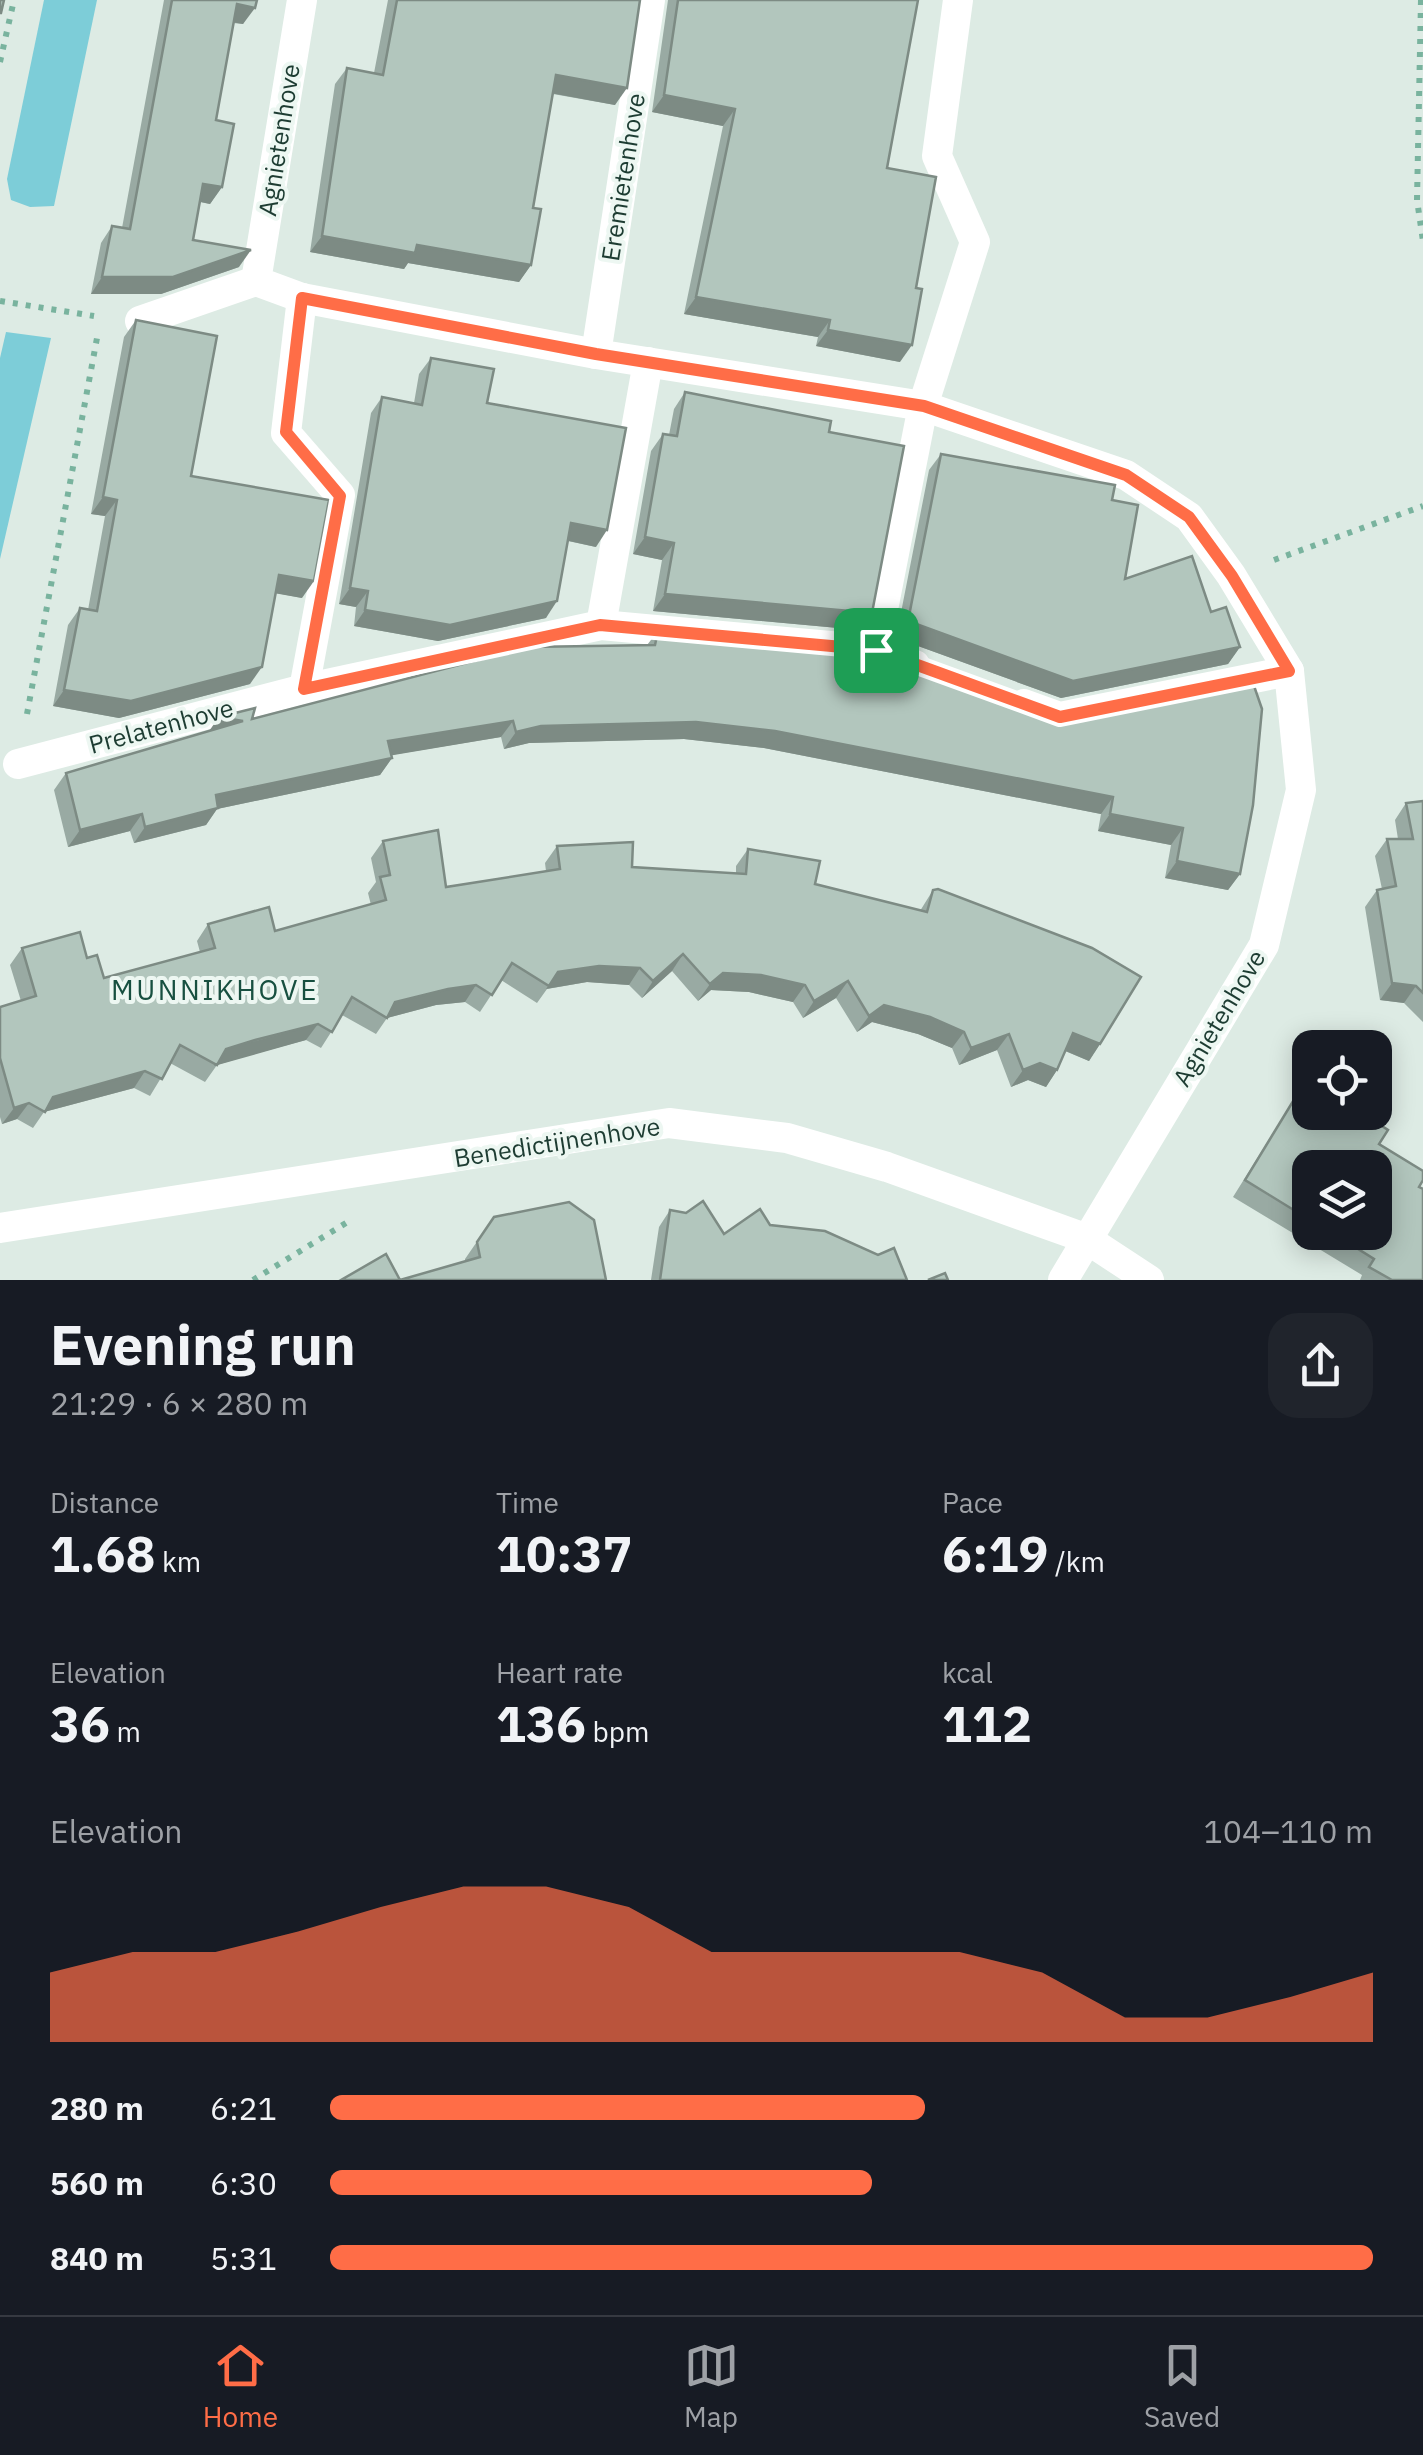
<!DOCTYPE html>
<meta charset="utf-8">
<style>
body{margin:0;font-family:"IBM Plex Sans",sans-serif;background:#20242c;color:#f1f3f6;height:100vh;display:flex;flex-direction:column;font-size:38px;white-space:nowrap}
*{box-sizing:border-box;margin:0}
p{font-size:32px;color:#9ea1a6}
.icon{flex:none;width:55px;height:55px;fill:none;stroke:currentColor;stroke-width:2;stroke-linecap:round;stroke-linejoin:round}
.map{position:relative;height:1280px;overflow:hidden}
.panel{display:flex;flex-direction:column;background:#171b24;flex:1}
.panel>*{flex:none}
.buttons{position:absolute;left:1292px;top:1030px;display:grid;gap:20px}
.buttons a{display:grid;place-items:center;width:100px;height:100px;border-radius:20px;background:#171b24;box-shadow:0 5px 25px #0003;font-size:50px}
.pin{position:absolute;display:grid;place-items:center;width:85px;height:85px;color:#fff;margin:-42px;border-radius:20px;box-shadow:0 5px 15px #0006}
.round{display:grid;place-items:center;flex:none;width:105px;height:105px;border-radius:30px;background:#20242c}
.headline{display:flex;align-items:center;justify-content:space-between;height:170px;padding:0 50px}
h1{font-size:55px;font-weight:700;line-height:75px}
.figures{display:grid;grid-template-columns:repeat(3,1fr);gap:15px;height:170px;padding:10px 50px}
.figures div{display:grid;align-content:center}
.figures b{font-size:50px;font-weight:700}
.figures small{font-size:28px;font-weight:400}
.figures p{font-size:28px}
.chart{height:280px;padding:20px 50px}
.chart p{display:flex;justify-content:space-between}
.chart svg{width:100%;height:180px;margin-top:10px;fill:#ff6d47;opacity:.7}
ul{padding:0 50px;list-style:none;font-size:32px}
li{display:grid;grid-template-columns:160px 120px 1fr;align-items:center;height:75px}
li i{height:25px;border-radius:12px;background:#ff6d47}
.tabs{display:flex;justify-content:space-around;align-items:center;height:140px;border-top:2px solid #363941;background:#171b24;font-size:28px;color:#9ea1a6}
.tabs a{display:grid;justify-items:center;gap:5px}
.tabs .selected{color:#ff6d47}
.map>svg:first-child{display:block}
.water{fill:#7dcdd8}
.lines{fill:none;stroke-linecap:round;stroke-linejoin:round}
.path{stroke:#79b39e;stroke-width:6;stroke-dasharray:5 8;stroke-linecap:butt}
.minor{stroke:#fff;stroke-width:30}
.wall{fill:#99aaa3;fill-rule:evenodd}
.shaded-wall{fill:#7d8b84}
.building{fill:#b2c6bd;stroke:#7d8b84;stroke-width:2.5}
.route-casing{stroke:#fff;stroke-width:20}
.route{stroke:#ff6d47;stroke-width:12}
.labels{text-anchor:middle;stroke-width:8;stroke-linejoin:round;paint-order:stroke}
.street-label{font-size:25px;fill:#1d3c32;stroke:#edf7f2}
.neighbourhood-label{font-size:28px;letter-spacing:2.5px;fill:#175040;stroke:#edf7f2}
</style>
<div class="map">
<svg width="1423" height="1280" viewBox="0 0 1423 1280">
<rect width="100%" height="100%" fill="#ddebe4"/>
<g class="water">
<path d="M44 0H97L54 206 30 207 11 200 7 179Z"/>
<path d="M6 332 51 338 0 559V358Z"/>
</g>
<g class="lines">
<g class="path">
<path d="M1421 0 1417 200 1423 241"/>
<path d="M0 62 14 0"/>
<path d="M0 301 94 316"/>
<path d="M1274 560 1423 506"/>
<path d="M27 714 97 338"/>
<path d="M253 1280 346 1223"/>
</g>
<g class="minor">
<path d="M302 0 256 281 302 298 596 354 923 406 1126 475 1189 517 1231 575 1289 671 1301 790 1264 945 1063 1280"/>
<path d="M302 298 286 433 340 495 304 689"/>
<path d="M140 321 256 281"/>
<path d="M596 354 650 0"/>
<path d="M601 625 648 362"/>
<path d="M875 650 923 406 975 242 937 156 958 0"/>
<path d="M1024 704 1060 717 1289 671"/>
<path d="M18 764 304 689 601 625 875 650 915 665"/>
<path d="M0 1228 669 1123 787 1138 887 1167 1085 1238 1149 1280"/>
</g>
</g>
<g class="wall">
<path d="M164 0H257L243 24 233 23 216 120 222 187 210 204 200 202 193 240 239 267 161 294H91L101 243 112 226 122 228Z"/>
<path d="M388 0H640L615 105 553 94 533 208 531 265 519 282 408 263 404 269 310 252 335 84 347 68 374 73Z"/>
<path d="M668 0H918L887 168 900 362 816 346 818 337 684 314 723 126 652 112Z"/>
<path d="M136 320 191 476 302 598 276 593 250 684 119 718 53 706 68 625 80 608 88 610 105 516 91 514 124 337Z"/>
<path d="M431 358 487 403 596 547 568 541 546 618 438 641 354 626 356 607 339 604 371 413 382 397 414 403 419 374Z"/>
<path d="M685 392 829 432 860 630 653 611 662 560 633 554 651 451 663 434 669 435 674 409Z"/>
<path d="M941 454 1112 500 1125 579 1211 612 1240 647 1228 664 1061 698 896 638 929 470Z"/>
<path d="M658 631 1066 718 1240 874 1228 890 1165 878 1171 845 1098 831 1101 814 764 748 684 739 529 743 504 749 501 737 391 755 392 758 380 775 217 809 206 825 134 843 130 831 68 847 54 790 66 773 252 719 647 645Z"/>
<path d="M1423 801V1022L1404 1003 1380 1000 1365 907 1377 890 1382 889 1375 856 1387 839H1398L1395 820 1406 803Z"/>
<path d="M383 841 446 887 546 871 545 863 557 846 632 867 736 873V866L748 849 815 884 920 911 933 890 1100 1044 1089 1061 1065 1051 1057 1070 1046 1087 1028 1080 1011 1087 997 1050 959 1065 952 1048 918 1034 872 1022 857 1032 836 998 803 1018 793 1002 749 992 711 990 698 1001 672 971 642 998 629 985 587 982 547 989 537 1003 501 980 480 1012 465 1002 436 1005 387 1018 376 1034 342 1015 321 1048 306 1040 243 1057 217 1065 205 1082 170 1063 150 1096 134 1088 44 1112 33 1128 17 1119 2 1124 0 1117V1007L21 1001 10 965 22 948 87 958 104 978 200 952 197 941 208 924 275 931 371 905 368 893 376 882 371 858Z"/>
<path d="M1306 1080 1379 1144 1419 1187 1423 1280H1360L1362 1275 1233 1197ZM1310 1168 1375 1232H1310Z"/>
<path d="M670 1210 724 1234 770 1225 907 1280H651L659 1227Z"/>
<path d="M494 1217 606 1280H400L465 1261V1259Z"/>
</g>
<g class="shaded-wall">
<path d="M237 4 255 8 243 24 225 21Z"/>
<path d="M556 75 627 88 615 105 545 92Z"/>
<path d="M664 95 735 109 723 126 652 112Z"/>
<path d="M203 184 222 187 210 204 192 200Z"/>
<path d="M322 236 417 245 531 265 519 282 408 263 404 269 310 252Z"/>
<path d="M251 250 239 267 161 294H91L102 277Z"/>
<path d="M696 297 830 320 818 337 684 314Z"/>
<path d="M828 330 912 345 900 362 816 346Z"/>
<path d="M103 497 117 500 105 516 91 514Z"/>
<path d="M571 523 607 530 596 547 560 539Z"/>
<path d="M645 537 674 543 662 560 633 554Z"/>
<path d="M279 575 314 581 302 598 268 592Z"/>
<path d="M350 588 368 591 356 607 339 604Z"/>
<path d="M665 594 872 613 860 630 653 611Z"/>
<path d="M557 601 546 618 438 641 354 626 365 610Z"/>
<path d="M908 621 1240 647 1228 664 1061 698 896 638Z"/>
<path d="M262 667 250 684 119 718 53 706 64 690Z"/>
<path d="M219 717 243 721 207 734Z"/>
<path d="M513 721 501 737 376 758 388 741Z"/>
<path d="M696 722 775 731 1113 797 1101 814 764 748 684 739 529 743 504 749 516 732 541 726Z"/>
<path d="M392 758 380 775 217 809 206 825 134 843 145 827 216 795Z"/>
<path d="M142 814 130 831 68 847 80 830Z"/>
<path d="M1110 814 1183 828 1171 845 1098 831Z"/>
<path d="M1177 861 1240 874 1228 890 1165 878Z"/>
<path d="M683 954 672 971 642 998 653 981Z"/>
<path d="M599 966 640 968 629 985 587 982 546 989 558 972Z"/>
<path d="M723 973 761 975 805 985 793 1002 749 992 711 990 698 1001 710 984Z"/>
<path d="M848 981 836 998 803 1018 814 1001Z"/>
<path d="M1392 983 1416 986 1404 1003 1380 1000Z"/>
<path d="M476 985 465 1002 436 1005 387 1018 395 1002 448 989Z"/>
<path d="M884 1005 930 1017 964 1032 952 1048 918 1034 872 1022 857 1032 869 1016Z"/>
<path d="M318 1024 306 1040 214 1066 226 1049Z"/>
<path d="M1073 1033 1100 1044 1089 1061 1061 1049Z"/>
<path d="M1009 1034 997 1050 959 1065 971 1048Z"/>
<path d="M1040 1063 1057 1070 1046 1087 1028 1080 1011 1087 1023 1070Z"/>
<path d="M145 1071 134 1088 44 1112 53 1097Z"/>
<path d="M29 1103 17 1119 2 1124 14 1108Z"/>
</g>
<g class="building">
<path d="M0 0H4L1 13H0Z"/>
<path d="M172 0H257L255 8 237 4 216 120 234 124 222 187 203 184 193 240 251 250 173 277H102L112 226 130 229Z"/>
<path d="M397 0H640L627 88 556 75 533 208 541 209 531 265 417 245 415 253 322 236 347 68 383 75Z"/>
<path d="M678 0H918L887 168 936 177 916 288 922 289 912 345 828 330 830 320 696 297 735 109 664 95Z"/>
<path d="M136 320 217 336 191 476 329 500 314 581 279 575 262 667 131 701 64 690 80 608 97 611 117 500 103 497Z"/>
<path d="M431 358 494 369 487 403 626 428 607 530 571 523 557 601 450 625 365 610 368 591 350 588 382 397 422 405Z"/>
<path d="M685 392 831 421 829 432 904 446 872 613 665 594 674 543 645 537 663 434 677 436Z"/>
<path d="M941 454 1115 485 1112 500 1138 505 1125 579 1192 556 1211 612 1226 607 1240 647 1073 681 908 621Z"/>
<path d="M658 631 883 652 1066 718 1253 683 1262 709 1253 805 1240 874 1177 861 1183 828 1110 814 1113 797 775 731 696 722 541 726 516 732 513 721 388 741 392 758 216 795 218 808 145 827 142 814 80 830 66 773 243 721 219 717 255 708 252 719 528 647 655 645Z"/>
<path d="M1423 801V993L1416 986 1392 983 1377 890 1396 886 1387 839H1413L1406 803Z"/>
<path d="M438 830 446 887 560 869 557 846 633 842 632 867 746 874 748 849 820 861 815 884 927 912 933 890 938 889 1092 948 1141 977 1100 1044 1073 1033 1057 1070 1040 1063 1023 1070 1009 1034 971 1048 964 1032 930 1017 884 1005 869 1016 848 981 814 1001 805 985 761 975 723 973 710 984 683 954 653 981 640 968 599 966 558 972 549 986 512 963 492 995 476 985 448 989 395 1002 387 1018 352 997 332 1032 318 1024 255 1040 226 1049 217 1065 180 1045 162 1079 145 1071 53 1097 45 1112 29 1103 14 1108 0 1058V1007L36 996 22 948 80 932 87 958 97 955 104 978 215 948 208 924 269 907 275 931 386 900 380 877 390 875 383 841Z"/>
<path d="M1306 1080 1310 1082V1112H1360L1388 1130 1379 1144 1423 1171V1180L1419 1187 1423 1189V1280H1392L1369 1267 1374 1259 1331 1232H1375V1168H1310V1220L1245 1180Z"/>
<path d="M703 1201 724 1234 760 1209 770 1225 825 1231 878 1255 894 1248 907 1280H660L670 1210 686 1213Z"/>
<path d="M569 1202 594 1220 606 1280H341L386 1254 400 1280 480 1257 477 1242 494 1217Z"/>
<path d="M945 1273 948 1280H928Z"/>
</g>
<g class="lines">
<defs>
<path id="route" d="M302 298 596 354 924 406 1126 475 1189 517 1232 576 1289 671 1060 717 876 650 600 625 304 689 340 496 286 432Z"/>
</defs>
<use href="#route" class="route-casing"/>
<use href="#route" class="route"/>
</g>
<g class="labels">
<g class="street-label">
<text transform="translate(279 140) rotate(-81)" y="9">Agnietenhove</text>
<text transform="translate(623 177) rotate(-81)" y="9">Eremietenhove</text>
<text transform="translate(161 726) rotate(-15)" y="9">Prelatenhove</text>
<text transform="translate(1219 1018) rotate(-59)" y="9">Agnietenhove</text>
<text transform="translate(557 1142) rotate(-9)" y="9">Benedictijnenhove</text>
</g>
<g class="neighbourhood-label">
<text x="215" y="1000">MUNNIKHOVE</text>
</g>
</g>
</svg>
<div class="buttons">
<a><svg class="icon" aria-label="locate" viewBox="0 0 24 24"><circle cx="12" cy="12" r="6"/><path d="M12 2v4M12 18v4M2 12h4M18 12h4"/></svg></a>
<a><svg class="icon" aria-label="layers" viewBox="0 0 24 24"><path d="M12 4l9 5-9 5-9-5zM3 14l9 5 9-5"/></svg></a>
</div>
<div class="pin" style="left:876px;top:650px;background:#1e9e55"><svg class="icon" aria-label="arrive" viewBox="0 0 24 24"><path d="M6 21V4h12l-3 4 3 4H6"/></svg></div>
</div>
<section class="panel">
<div class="headline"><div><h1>Evening run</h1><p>21:29 · 6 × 280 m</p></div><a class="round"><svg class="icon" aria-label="share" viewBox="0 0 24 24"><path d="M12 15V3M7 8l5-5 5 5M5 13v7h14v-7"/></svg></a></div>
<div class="figures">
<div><p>Distance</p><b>1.68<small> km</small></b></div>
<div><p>Time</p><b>10:37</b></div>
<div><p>Pace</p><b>6:19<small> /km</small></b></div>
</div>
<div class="figures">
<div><p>Elevation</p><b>36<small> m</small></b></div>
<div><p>Heart rate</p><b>136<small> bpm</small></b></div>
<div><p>kcal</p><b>112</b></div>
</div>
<div class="chart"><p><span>Elevation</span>104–110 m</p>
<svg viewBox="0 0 160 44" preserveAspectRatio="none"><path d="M0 44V27L10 22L20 22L30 17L40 11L50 6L60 6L70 11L80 22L90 22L100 22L110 22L120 27L130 38L140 38L150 33L160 27V44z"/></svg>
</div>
<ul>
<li><b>280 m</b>6:21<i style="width:57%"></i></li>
<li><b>560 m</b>6:30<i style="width:52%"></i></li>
<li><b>840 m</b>5:31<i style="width:100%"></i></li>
</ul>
</section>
<nav class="tabs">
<a class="selected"><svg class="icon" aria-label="home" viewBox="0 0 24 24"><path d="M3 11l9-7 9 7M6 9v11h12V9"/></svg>Home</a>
<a><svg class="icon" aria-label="map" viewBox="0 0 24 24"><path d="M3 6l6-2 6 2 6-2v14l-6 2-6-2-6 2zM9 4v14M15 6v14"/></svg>Map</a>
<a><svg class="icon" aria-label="saved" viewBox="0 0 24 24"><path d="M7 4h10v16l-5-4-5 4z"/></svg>Saved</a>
</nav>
